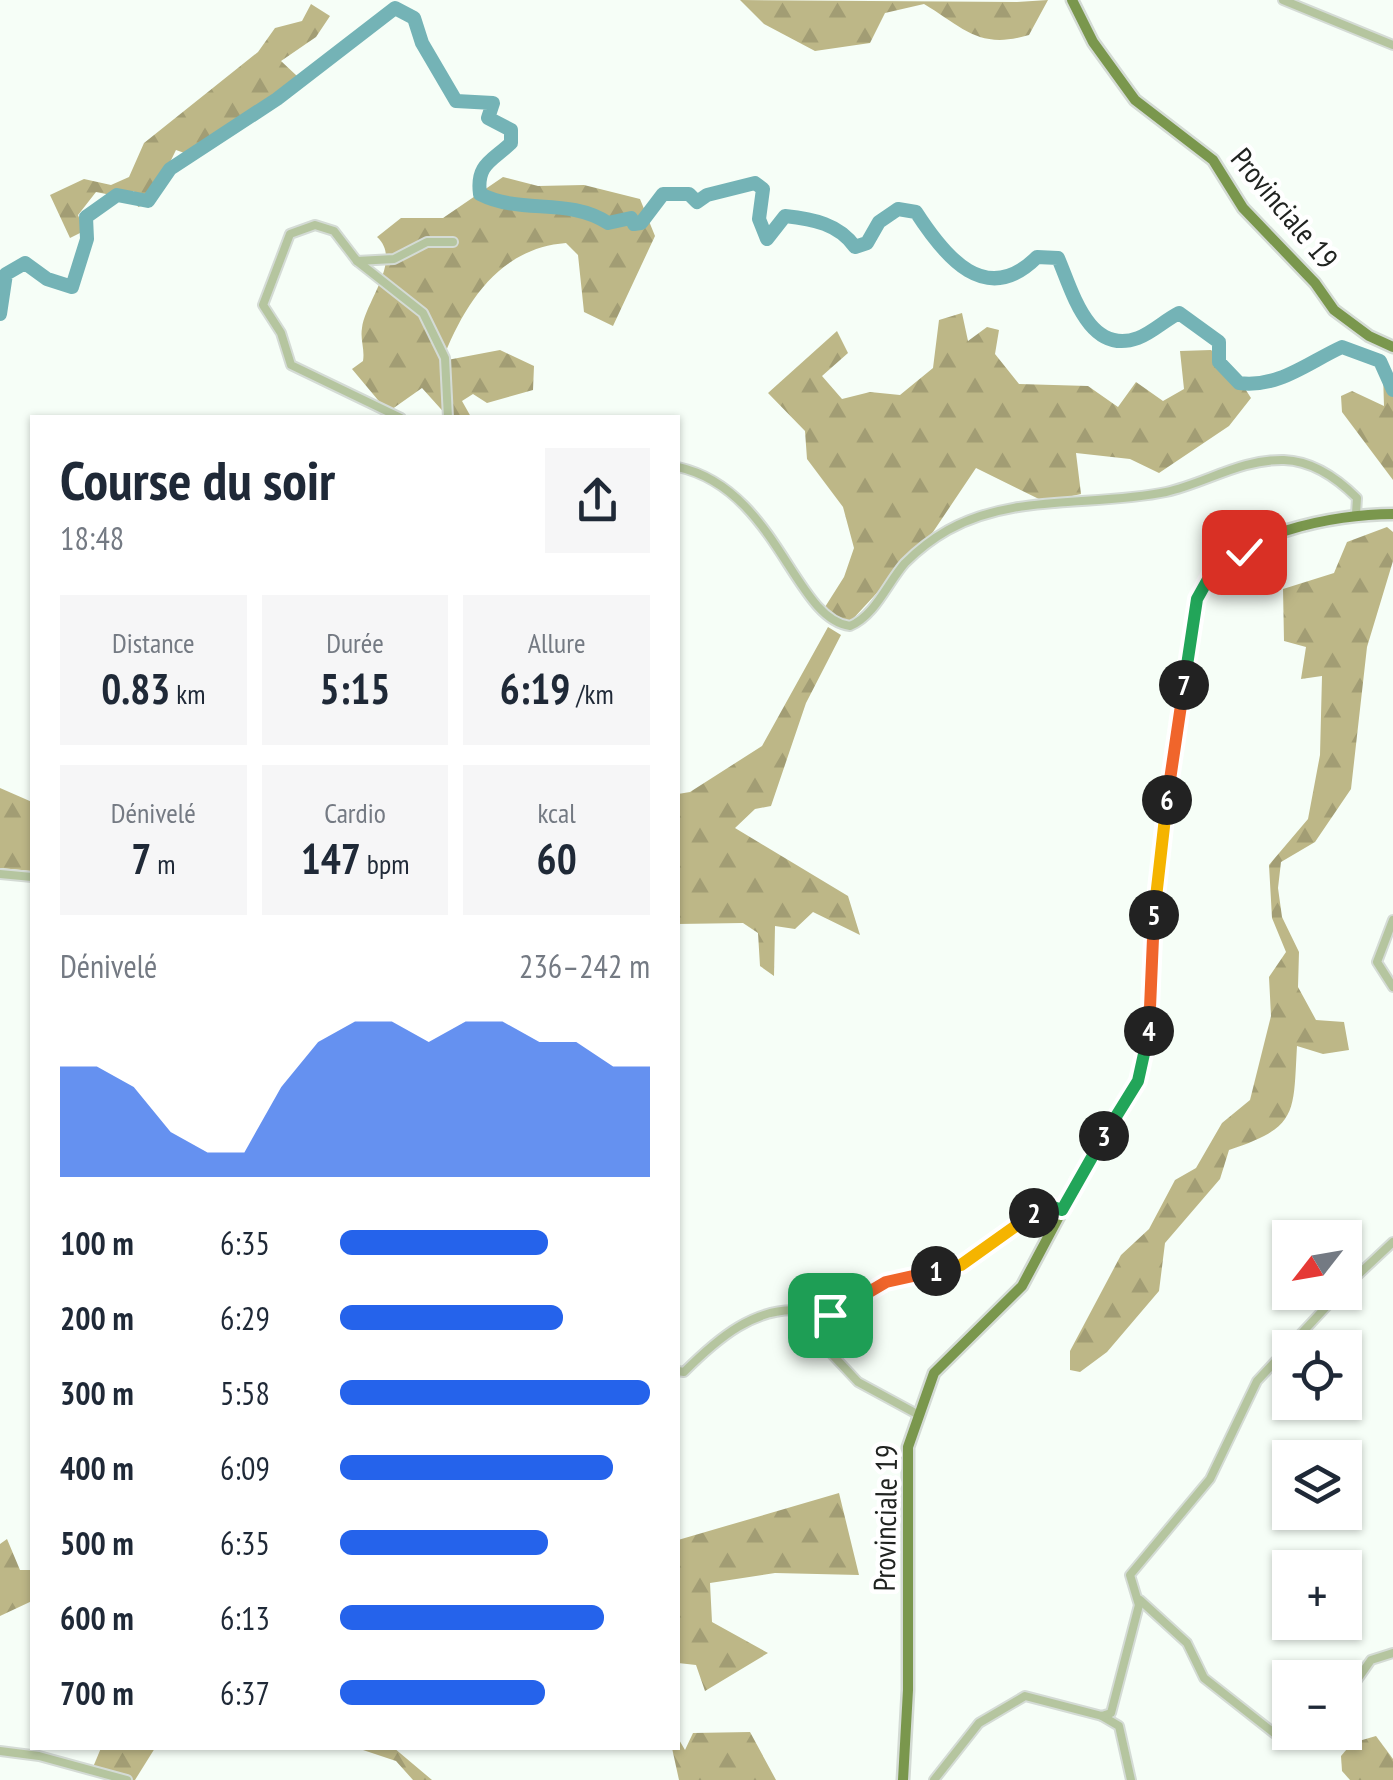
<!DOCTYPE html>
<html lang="fr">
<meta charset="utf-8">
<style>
body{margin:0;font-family:"PT Sans Narrow",sans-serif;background:#f6f6f7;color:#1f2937;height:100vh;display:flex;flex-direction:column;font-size:38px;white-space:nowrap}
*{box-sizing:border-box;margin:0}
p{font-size:32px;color:#747a83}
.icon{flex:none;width:55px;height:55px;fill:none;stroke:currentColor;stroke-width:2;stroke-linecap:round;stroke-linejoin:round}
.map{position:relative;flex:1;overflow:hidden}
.panel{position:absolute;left:30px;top:415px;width:650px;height:1335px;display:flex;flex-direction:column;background:#fff;border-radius:0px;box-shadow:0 2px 8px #0004}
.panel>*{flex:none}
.needle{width:65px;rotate:239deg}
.fabs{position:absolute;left:1272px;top:1220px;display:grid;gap:20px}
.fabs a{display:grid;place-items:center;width:90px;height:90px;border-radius:0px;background:#fff;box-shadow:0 2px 8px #0004;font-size:50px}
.pin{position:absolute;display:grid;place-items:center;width:85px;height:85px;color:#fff;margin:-42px;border-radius:20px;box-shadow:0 5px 15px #0006}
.km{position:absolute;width:50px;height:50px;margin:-25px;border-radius:50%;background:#222;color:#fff;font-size:28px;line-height:50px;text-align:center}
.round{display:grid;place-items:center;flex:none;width:105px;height:105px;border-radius:0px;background:#f6f6f7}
.summary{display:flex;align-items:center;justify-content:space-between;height:170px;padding:0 30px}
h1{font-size:55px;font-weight:700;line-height:75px}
.figures{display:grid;grid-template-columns:repeat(3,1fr);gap:15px;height:170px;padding:10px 30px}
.figures div{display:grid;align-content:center;border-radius:0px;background:#f6f6f7;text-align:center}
.figures b{font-size:42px;font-weight:700}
.figures small{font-size:28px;font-weight:400}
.figures p{font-size:28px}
.chart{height:280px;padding:20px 30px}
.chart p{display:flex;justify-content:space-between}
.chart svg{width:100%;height:180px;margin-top:10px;fill:#2563eb;opacity:.7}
ul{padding:0 30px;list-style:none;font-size:32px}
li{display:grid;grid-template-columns:160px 120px 1fr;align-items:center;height:75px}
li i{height:25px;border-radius:12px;background:#2563eb}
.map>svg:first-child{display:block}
.forest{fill:url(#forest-firs)}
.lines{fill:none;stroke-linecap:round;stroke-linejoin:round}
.river{stroke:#74b3b6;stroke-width:14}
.minor-casing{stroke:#d4dbd5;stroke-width:12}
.major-casing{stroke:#d4dbd5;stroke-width:15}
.minor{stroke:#b5c59f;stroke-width:8}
.major{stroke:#7a974d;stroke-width:10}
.split-1-casing{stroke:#fff;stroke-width:20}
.split-2-casing{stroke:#fff;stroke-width:20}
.split-3-casing{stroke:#fff;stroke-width:20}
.split-4-casing{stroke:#fff;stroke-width:20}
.split-5-casing{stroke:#fff;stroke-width:20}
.split-6-casing{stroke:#fff;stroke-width:20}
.split-7-casing{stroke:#fff;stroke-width:20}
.split-8-casing{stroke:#fff;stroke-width:20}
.split-9-casing{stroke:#fff;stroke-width:20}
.split-1{stroke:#f0652b;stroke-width:12}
.split-2{stroke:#f5b400;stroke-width:12}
.split-3{stroke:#22a559;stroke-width:12}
.split-4{stroke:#22a559;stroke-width:12}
.split-5{stroke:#f0652b;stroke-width:12}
.split-6{stroke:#f5b400;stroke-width:12}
.split-7{stroke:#f0652b;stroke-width:12}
.split-8{stroke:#22a559;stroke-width:12}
.split-9{stroke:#f5b400;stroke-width:12}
.labels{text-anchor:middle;stroke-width:9;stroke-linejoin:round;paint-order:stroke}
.street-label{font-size:30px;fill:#202320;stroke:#fff}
</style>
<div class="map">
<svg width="1393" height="1780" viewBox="0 0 1393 1780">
<defs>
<pattern id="forest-firs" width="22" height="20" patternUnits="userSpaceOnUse" patternTransform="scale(2.5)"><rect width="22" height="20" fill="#bdb787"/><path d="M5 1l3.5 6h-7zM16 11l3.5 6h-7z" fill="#a29d74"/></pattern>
</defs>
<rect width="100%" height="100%" fill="#f6fef7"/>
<g class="forest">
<path d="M740 0 1017 2 1048 0 1029 35C979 50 964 28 924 4L885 13 870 43 815 51 764 24Z"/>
<path d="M311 4 330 16 316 37 281 61 297 76 254 115 212 135 190 155 176 150 150 203 138 207 134 191 116 196 96 192 78 215 84 231 70 238 50 195 84 179 111 185 129 177 144 143 258 52 275 28 302 21Z"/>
<path d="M503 177 538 186 584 185 640 199 655 236 613 326 584 312 578 255 566 243C499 248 464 304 442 361L500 350 534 366 533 390 487 403 473 394 462 401 471 417 449 418 422 388 388 412 352 369 363 361C365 349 360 340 362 328 365 302 403 260 377 237L401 218H443Z"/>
<path d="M962 313 968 341 987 327 999 330 995 354 1019 384 1088 386 1118 407 1136 382 1163 401 1184 389 1180 351 1211 350 1233 370 1251 398 1229 426 1159 473 1130 459 1076 453 1081 494 1045 502 976 468 933 532 851 621 838 619 825 607 844 577 854 548 843 507 807 459 805 431 768 393 837 331 848 353 822 376 842 399 870 392 900 395 933 368 939 320Z"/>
<path d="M1366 351 1383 358 1393 378V480L1342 412 1341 396 1352 391 1384 406 1383 373Z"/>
<path d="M1387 527 1393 532V561L1367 647 1351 789 1315 842 1281 862 1278 888 1282 917 1299 952 1298 987 1316 1020 1344 1022 1349 1050 1323 1054 1297 1046C1293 1113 1299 1127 1229 1150L1220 1179 1165 1243 1159 1291 1107 1352 1080 1372 1070 1370V1351L1121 1255 1149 1229 1175 1180 1196 1168 1222 1123 1250 1100 1271 1016 1269 977 1286 952 1272 918 1269 865 1308 819 1320 755 1322 676 1301 679 1306 647 1284 641 1283 589 1334 573 1347 542Z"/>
<path d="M828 627 841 635 806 703 771 806 755 809 735 828 848 896 860 935 813 912 795 929 775 926 774 976 760 966 758 933 743 923 678 924V794L690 792 762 746Z"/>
<path d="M0 788 32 802V871L0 868Z"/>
<path d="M839 1493 859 1575 775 1573 710 1583 712 1622 768 1653 705 1691 696 1665 678 1663V1540Z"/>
<path d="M7 1539 20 1570H32V1601L0 1616V1544Z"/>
<path d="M750 1732 776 1780H679L672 1748H678V1738L685 1750 693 1733Z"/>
<path d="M1376 1736 1393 1759V1780H1350L1342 1771 1341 1756 1352 1743Z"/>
<path d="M101 1748H155L135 1780H130L91 1772Z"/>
<path d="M357 1748H394L432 1780H413L396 1761Z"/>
</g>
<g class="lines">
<path class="river" d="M0 314 6 274 25 263 47 279 72 287 87 239 86 217 117 195 148 201 170 169 277 99 395 8 414 18 422 43 456 101 493 103 488 118 511 130V143C492 161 476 164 480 194 521 215 569 197 608 223L631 218 634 224 641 223 663 194H689L697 202 707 195 755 183 763 189 759 219 767 239 785 216C813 219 839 224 855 247L867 243 879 222 898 209 916 212C945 257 986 308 1037 257L1058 258C1072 290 1088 356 1138 338 1152 333 1165 320 1179 313L1219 342V362L1239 383C1279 388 1307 363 1342 347L1380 361 1393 390"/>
<defs>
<g id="minor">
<path d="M1283 0 1393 45"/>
<path d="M357 261 394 259 427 242H453"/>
<path d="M401 418 291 365 281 333 263 305 290 234 315 225 334 231 357 261 423 313 445 358 448 418"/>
<path d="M678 467C777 489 794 619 850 626 875 616 888 582 905 563 918 550 932 539 948 530 1014 493 1095 507 1166 492 1206 483 1241 459 1284 460 1313 461 1337 478 1357 498L1356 514"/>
<path d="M0 874 32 877"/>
<path d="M1393 920 1377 962 1393 987"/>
<path d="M1345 1287 1393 1242"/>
<path d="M814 1326 898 1277 961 1265 1050 1205 1062 1210"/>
<path d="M678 1371 684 1372C717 1339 756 1305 803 1311L827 1349 858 1382 917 1414"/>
<path d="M1140 1600 1187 1643 1204 1678 1279 1737 1294 1740 1307 1732"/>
<path d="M1345 1697 1371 1660 1393 1653"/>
<path d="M1102 1716 1119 1726 1131 1780"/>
<path d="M0 1751 39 1756 127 1780"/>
<path d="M934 1780 979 1723 1025 1696 1102 1716 1111 1713 1139 1605 1130 1575 1210 1479 1257 1381 1340 1292"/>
</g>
<g id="major">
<path d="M1072 0 1093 42 1135 100 1213 160 1243 208 1315 283 1334 310 1369 336 1393 347"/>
<path d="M903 1780 908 1690V1447L934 1373 1022 1286 1080 1177 1138 1081 1150 1025 1156 887 1200 589C1232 533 1334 514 1393 514"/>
</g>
</defs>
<use href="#minor" class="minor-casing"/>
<use href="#major" class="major-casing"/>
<use href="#minor" class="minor"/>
<use href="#major" class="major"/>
</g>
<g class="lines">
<defs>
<path id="split-1" d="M830 1315 886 1282 936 1271"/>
<path id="split-2" d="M936 1271 961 1265 1034 1213"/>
<path id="split-3" d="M1034 1213 1050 1206 1062 1210 1104 1136"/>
<path id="split-4" d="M1104 1136 1138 1081 1149 1031"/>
<path id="split-5" d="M1149 1031 1154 915"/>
<path id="split-6" d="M1154 915 1167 800"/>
<path id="split-7" d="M1167 800 1184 685"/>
<path id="split-8" d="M1184 685 1197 599 1211 574"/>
<path id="split-9" d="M1211 574 1244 552"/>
</defs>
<use href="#split-1" class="split-1-casing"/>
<use href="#split-2" class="split-2-casing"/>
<use href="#split-3" class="split-3-casing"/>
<use href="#split-4" class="split-4-casing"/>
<use href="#split-5" class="split-5-casing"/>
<use href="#split-6" class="split-6-casing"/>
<use href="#split-7" class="split-7-casing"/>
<use href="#split-8" class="split-8-casing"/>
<use href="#split-9" class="split-9-casing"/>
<use href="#split-1" class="split-1"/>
<use href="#split-2" class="split-2"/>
<use href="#split-3" class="split-3"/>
<use href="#split-4" class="split-4"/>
<use href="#split-5" class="split-5"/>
<use href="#split-6" class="split-6"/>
<use href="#split-7" class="split-7"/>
<use href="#split-8" class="split-8"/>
<use href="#split-9" class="split-9"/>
</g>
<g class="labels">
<g class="street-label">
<text transform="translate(1284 209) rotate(50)" y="10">Provinciale 19</text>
<text transform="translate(886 1518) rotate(-89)" y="10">Provinciale 19</text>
</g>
</g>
</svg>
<div class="fabs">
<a><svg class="needle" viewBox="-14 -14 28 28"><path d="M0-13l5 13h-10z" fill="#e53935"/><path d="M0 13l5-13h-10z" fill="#747a83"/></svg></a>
<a><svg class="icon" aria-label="locate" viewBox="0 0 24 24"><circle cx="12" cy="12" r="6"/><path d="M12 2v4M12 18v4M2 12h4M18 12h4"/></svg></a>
<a><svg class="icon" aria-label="layers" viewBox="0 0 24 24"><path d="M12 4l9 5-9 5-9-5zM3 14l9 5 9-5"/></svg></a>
<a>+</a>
<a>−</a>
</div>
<div class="pin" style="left:830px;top:1315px;background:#1e9e55"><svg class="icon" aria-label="arrive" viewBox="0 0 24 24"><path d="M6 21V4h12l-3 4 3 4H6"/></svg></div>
<div class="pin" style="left:1244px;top:552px;background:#d93025"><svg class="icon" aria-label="check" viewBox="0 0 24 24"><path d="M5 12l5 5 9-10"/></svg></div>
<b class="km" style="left:936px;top:1271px">1</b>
<b class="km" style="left:1034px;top:1213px">2</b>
<b class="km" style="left:1104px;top:1136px">3</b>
<b class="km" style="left:1149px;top:1031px">4</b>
<b class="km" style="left:1154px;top:915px">5</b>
<b class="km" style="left:1167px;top:800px">6</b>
<b class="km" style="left:1184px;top:685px">7</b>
<section class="panel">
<div class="summary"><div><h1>Course du soir</h1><p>18:48</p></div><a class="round"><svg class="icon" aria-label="share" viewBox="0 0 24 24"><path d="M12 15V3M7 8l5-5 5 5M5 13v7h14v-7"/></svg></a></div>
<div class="figures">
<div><p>Distance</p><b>0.83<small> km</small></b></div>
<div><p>Durée</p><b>5:15</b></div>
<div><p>Allure</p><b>6:19<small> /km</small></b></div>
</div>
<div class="figures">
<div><p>Dénivelé</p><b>7<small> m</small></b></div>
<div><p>Cardio</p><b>147<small> bpm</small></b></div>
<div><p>kcal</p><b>60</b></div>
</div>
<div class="chart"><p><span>Dénivelé</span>236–242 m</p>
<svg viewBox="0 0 160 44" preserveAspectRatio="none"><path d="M0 44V17L10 17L20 22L30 33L40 38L50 38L60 22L70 11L80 6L90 6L100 11L110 6L120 6L130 11L140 11L150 17L160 17V44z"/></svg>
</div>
<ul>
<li><b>100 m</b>6:35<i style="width:67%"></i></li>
<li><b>200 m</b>6:29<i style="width:72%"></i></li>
<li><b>300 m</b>5:58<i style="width:100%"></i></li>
<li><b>400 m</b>6:09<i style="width:88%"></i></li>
<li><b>500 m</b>6:35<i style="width:67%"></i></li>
<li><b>600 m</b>6:13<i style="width:85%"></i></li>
<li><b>700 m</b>6:37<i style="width:66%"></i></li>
</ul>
</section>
</div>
